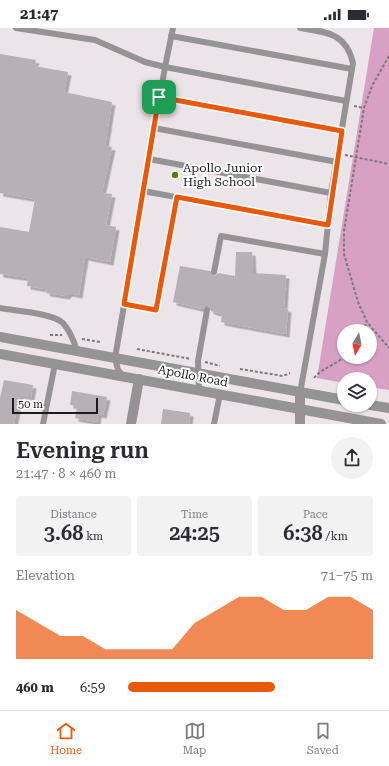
<!DOCTYPE html>
<meta charset="utf-8">
<style>
body{margin:0;font-family:"Roboto Serif",serif;background:#f2f2f3;color:#2b2b33;height:100vh;display:flex;flex-direction:column;font-size:15px;white-space:nowrap}
*{box-sizing:border-box;margin:0}
p{font-size:13px;color:#7c7c81}
.icon{flex:none;width:22px;height:22px;fill:none;stroke:currentColor;stroke-width:2;stroke-linecap:round;stroke-linejoin:round}
.map{position:relative;height:396px;overflow:hidden}
.drawer{display:flex;flex-direction:column;background:#fff;flex:1}
.drawer>*{flex:none}
.needle{width:26px;rotate:190deg}
.controls{position:absolute;left:337px;top:296px;display:grid;gap:8px}
.controls a{display:grid;place-items:center;width:40px;height:40px;border-radius:50%;background:#fff;box-shadow:0 1px 3px #0004;font-size:20px}
.scale{position:absolute;left:12px;bottom:10px;width:86px;box-sizing:border-box;padding-left:4px;border:2px solid #1d1a1c;border-top:0;font-size:11px;line-height:14px;white-space:nowrap;color:#1d1a1c;-webkit-text-stroke:3px #fff;paint-order:stroke}
.pin{position:absolute;display:grid;place-items:center;width:34px;height:34px;color:#fff;margin:-17px;border-radius:8px;box-shadow:0 2px 6px #0006}
.round{display:grid;place-items:center;flex:none;width:42px;height:42px;border-radius:21px;background:#f2f2f3}
.headline{display:flex;align-items:center;justify-content:space-between;height:68px;padding:0 16px}
h1{font-size:22px;font-weight:600;line-height:30px}
.stats{display:grid;grid-template-columns:repeat(3,1fr);gap:6px;height:68px;padding:4px 16px}
.stats div{display:grid;align-content:center;border-radius:4px;background:#f2f2f3;text-align:center}
.stats b{font-size:20px;font-weight:600}
.stats small{font-size:11px;font-weight:400}
.stats p{font-size:11px}
.chart{height:112px;padding:8px 16px}
.chart p{display:flex;justify-content:space-between}
.chart svg{width:100%;height:72px;margin-top:4px;fill:#ea580c;opacity:.7}
ul{padding:0 16px;list-style:none;font-size:13px}
li{display:grid;grid-template-columns:64px 48px 1fr;align-items:center;height:30px}
li i{height:10px;border-radius:5px;background:#ea580c}
.status{display:flex;justify-content:space-between;align-items:center;height:28px;padding:0 20px;background:#fff;direction:ltr}
.status svg{height:11px;fill:currentColor}
.dock{display:flex;justify-content:space-around;align-items:center;height:56px;border-top:1px solid #e1e1e2;background:#fff;font-size:11px;color:#7c7c81}
.dock a{display:grid;justify-items:center;gap:2px}
.dock .current{color:#ea580c}
.map>svg:first-child{display:block}
.green{fill:#d8a0c3;fill-rule:evenodd}
.building{fill:#b7b0b4;filter:url(#shadow)}
.lines{fill:none;stroke-linecap:round;stroke-linejoin:round}
.path{stroke:#7d787b;stroke-width:2;stroke-dasharray:3 2;stroke-linecap:butt}
.service{stroke:#969395;stroke-width:6}
.minor{stroke:#969395;stroke-width:10}
.tertiary{stroke:#969395;stroke-width:10}
.route-casing{stroke:#fff;stroke-width:8}
.route{stroke:#ea580c;stroke-width:5}
.poi-dot{fill:#53810d;stroke:#fff;stroke-width:1.5}
.labels{text-anchor:middle;stroke-width:4;stroke-linejoin:round;paint-order:stroke}
.poi-label{font-size:12px;fill:#1d1a1c;stroke:#fff;text-anchor:start}
.street-label{font-size:12px;fill:#1d1a1c;stroke:#fff}
</style>
<div class="status"><b>21:47</b><svg viewBox="0 0 49 12"><path d="M0 12V9h3v3zM5 12V6h3v6zM10 12V3h3v9zM15 12V0h3v12zM26 1h20v11H26zM47 4h2v5h-2z"/></svg></div>
<div class="map">
<svg width="389" height="396" viewBox="0 0 389 396">
<defs>
<filter id="shadow"><feDropShadow dx="3.5" dy="3.5" stdDeviation="0" flood-color="#0004"/></filter>
</defs>
<rect width="100%" height="100%" fill="#ebe4e8"/>
<path class="green" d="M374 0H389V362L370 359V351H344V355L317 350ZM344 303H370V329H344Z"/>
<g class="building">
<path d="M0 26 36 32 34 38 68 44 64 64 112 74 105 118 112 119 102 165 112 166 106 197 116 199 110 234 85 229 79 267 69 265 66 268 47 265 45 261 27 258 28 250 0 246V199L29 204 35 171 0 165Z"/>
<path d="M236 224H252L253 245 286 247 284 280 288 281 286 306 221 294 222 286 211 283 208 278H205L203 281 173 274 180 238 210 243 214 248 218 245 235 248Z"/>
<path d="M4 352 33 357 31 369 20 367 14 396H0V370Z"/>
<path d="M72 363 107 369 103 387 98 386 97 394 75 390 77 378 70 377Z"/>
<path d="M163 381 190 385 189 396H161Z"/>
</g>
<g class="lines">
<g class="path">
<path d="M389 28 372 58 364 80 344 203V226L358 274 367 294 389 320"/>
<path d="M354 78 364 80"/>
<path d="M345 127 389 136"/>
<path d="M362 303 367 294"/>
<path d="M50 307H62"/>
<path d="M82 311 100 314"/>
<path d="M137 321 191 331"/>
<path d="M205 334 220 338"/>
<path d="M240 341 283 348 290 345"/>
<path d="M314 350C322 340 335 337 344 329"/>
</g>
<g class="service">
<path d="M16 0 95 12 145 34 165 39 115 330 118 342 123 348"/>
<path d="M173 0 165 39 346 73"/>
<path d="M300 0C327 4 346 5 353 35L331 165 325 226 300 365"/>
<path d="M171 8 352 41"/>
<path d="M159 69 342 103"/>
<path d="M154 100 337 134"/>
<path d="M149 131 331 165"/>
<path d="M143 163 328 197"/>
<path d="M214 244 221 208 325 226"/>
<path d="M124 276 156 281 177 169"/>
<path d="M0 280C15 283 53 285 63 295 70 303 74 313 77 323"/>
<path d="M199 362 198 333 207 282"/>
<path d="M43 396 55 336"/>
<path d="M214 396 220 366"/>
</g>
<g class="minor">
<path d="M131 396 139 351"/>
<path d="M300 396V365"/>
</g>
<g class="tertiary">
<path d="M0 309 344 372"/>
<path d="M0 326 381 396"/>
<path d="M370 377 389 380"/>
</g>
</g>
<g class="lines">
<defs>
<path id="route" d="M159 69 342 103 328 197 177 169 156 282 124 276Z"/>
</defs>
<use href="#route" class="route-casing"/>
<use href="#route" class="route"/>
</g>
<circle class="poi-dot" cx="175" cy="147" r="4"/>
<g class="labels">
<g class="poi-label">
<text x="183" y="144">Apollo Junior<tspan x="183" dy="14">High School</tspan></text>
</g>
<g class="street-label">
<text transform="translate(193 348) rotate(11)" y="4">Apollo Road</text>
</g>
</g>
</svg>
<div class="controls">
<a><svg class="needle" viewBox="-14 -14 28 28"><path d="M0-13l5 13h-10z" fill="#e53935"/><path d="M0 13l5-13h-10z" fill="#7c7c81"/></svg></a>
<a><svg class="icon" aria-label="layers" viewBox="0 0 24 24"><path d="M12 4l9 5-9 5-9-5zM3 14l9 5 9-5"/></svg></a>
</div>
<div class="scale">50 m</div>
<div class="pin" style="left:159px;top:69px;background:#1e9e55"><svg class="icon" aria-label="arrive" viewBox="0 0 24 24"><path d="M6 21V4h12l-3 4 3 4H6"/></svg></div>
</div>
<section class="drawer">
<div class="headline"><div><h1>Evening run</h1><p>21:47 · 8 × 460 m</p></div><a class="round"><svg class="icon" aria-label="share" viewBox="0 0 24 24"><path d="M12 15V3M7 8l5-5 5 5M5 13v7h14v-7"/></svg></a></div>
<div class="stats">
<div><p>Distance</p><b>3.68<small> km</small></b></div>
<div><p>Time</p><b>24:25</b></div>
<div><p>Pace</p><b>6:38<small> /km</small></b></div>
</div>
<div class="chart"><p><span>Elevation</span>71–75 m</p>
<svg viewBox="0 0 160 44" preserveAspectRatio="none"><path d="M0 44V14L10 22L20 30L30 30L40 38L50 38L60 38L70 38L80 22L90 14L100 6L110 6L120 14L130 14L140 6L150 6L160 14V44z"/></svg>
</div>
<ul>
<li><b>460 m</b>6:59<i style="width:60%"></i></li>
</ul>
</section>
<nav class="dock">
<a class="current"><svg class="icon" aria-label="home" viewBox="0 0 24 24"><path d="M3 11l9-7 9 7M6 9v11h12V9"/></svg>Home</a>
<a><svg class="icon" aria-label="map" viewBox="0 0 24 24"><path d="M3 6l6-2 6 2 6-2v14l-6 2-6-2-6 2zM9 4v14M15 6v14"/></svg>Map</a>
<a><svg class="icon" aria-label="saved" viewBox="0 0 24 24"><path d="M7 4h10v16l-5-4-5 4z"/></svg>Saved</a>
</nav>
